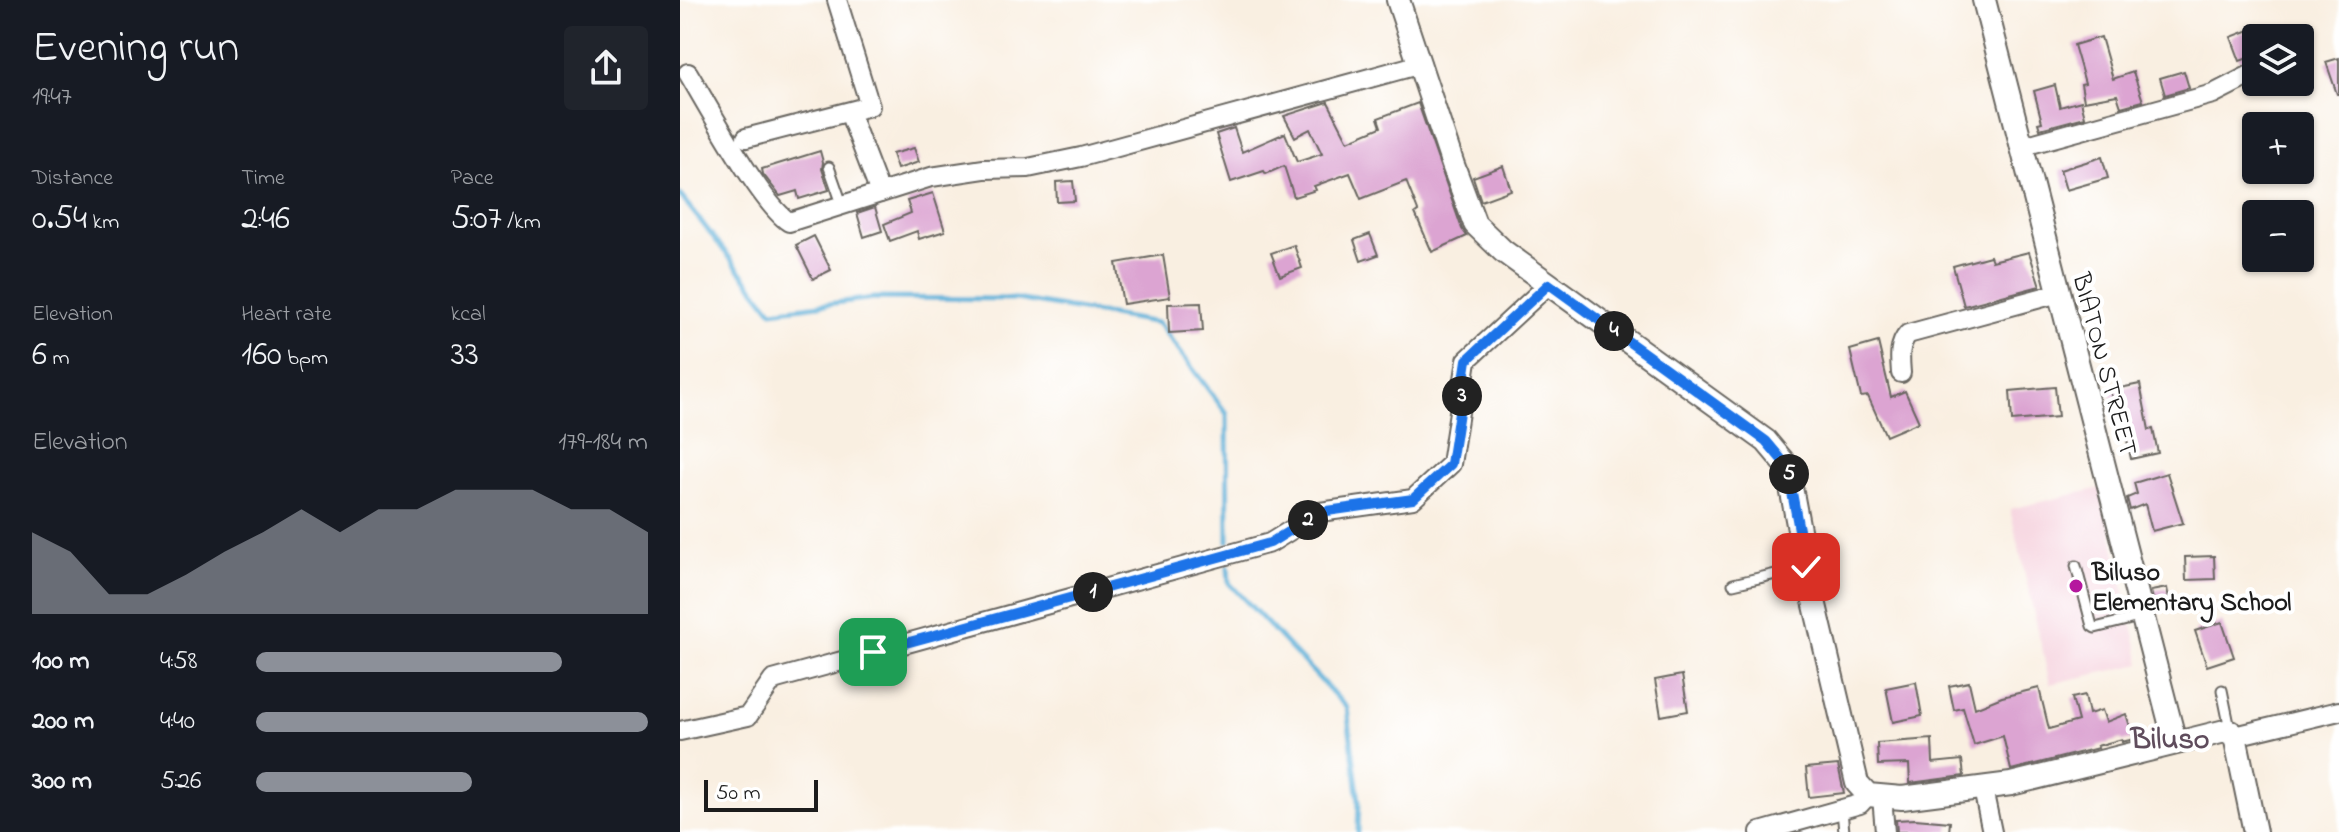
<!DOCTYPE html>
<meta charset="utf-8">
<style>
body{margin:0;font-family:"Indie Flower",sans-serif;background:#20242c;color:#f1f3f6;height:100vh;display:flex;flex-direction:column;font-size:30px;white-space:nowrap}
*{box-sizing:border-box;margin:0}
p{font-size:26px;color:#9ea1a6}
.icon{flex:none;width:44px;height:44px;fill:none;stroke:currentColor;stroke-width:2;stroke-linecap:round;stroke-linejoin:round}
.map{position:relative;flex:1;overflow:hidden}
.details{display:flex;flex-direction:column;background:#171b24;width:680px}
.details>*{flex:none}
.controls{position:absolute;left:1562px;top:24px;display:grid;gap:16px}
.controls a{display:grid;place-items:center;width:72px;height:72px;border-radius:8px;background:#171b24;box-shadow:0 2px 6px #0004;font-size:40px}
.scale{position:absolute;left:24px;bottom:20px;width:114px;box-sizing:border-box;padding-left:8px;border:4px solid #1c1c1c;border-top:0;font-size:22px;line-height:28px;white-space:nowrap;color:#1c1c1c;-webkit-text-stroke:6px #fff;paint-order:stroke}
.pin{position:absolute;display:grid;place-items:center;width:68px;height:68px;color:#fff;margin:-34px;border-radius:16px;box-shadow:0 4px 12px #0006}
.km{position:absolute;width:40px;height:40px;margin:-20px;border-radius:50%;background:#222;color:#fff;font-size:22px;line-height:40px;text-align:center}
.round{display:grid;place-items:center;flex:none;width:84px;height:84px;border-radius:8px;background:#20242c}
.headline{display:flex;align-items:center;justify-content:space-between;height:136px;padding:0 32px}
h1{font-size:44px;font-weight:600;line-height:60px}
.metrics{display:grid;grid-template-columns:repeat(3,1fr);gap:12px;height:136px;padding:8px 32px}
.metrics div{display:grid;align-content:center}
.metrics b{font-size:34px;font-weight:600}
.metrics small{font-size:22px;font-weight:400}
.metrics p{font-size:22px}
.chart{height:224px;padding:16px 32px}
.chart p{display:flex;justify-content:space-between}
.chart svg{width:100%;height:144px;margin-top:8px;fill:#8c9099;opacity:.7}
ul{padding:0 32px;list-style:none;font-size:26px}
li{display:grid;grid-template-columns:128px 96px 1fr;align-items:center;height:60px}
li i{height:20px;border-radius:10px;background:#8c9099}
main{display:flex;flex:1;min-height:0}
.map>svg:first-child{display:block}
.built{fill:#f5cfdb}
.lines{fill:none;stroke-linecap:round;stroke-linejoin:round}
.stream{stroke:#5cafd7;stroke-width:5}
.building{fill:#dca4d2}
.service-casing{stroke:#696661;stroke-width:13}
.minor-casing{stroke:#696661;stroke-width:22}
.tertiary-casing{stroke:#696661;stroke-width:26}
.service{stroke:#fff;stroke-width:9}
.minor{stroke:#fff;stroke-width:18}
.tertiary{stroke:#fff;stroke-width:22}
.route-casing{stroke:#fff;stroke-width:16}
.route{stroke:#1a73e8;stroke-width:10}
.poi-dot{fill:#b5179e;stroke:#fff;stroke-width:3}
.labels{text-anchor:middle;stroke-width:8;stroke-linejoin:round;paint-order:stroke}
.street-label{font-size:26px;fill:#1c1c1c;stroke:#fff}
.poi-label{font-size:26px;font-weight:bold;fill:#1c1c1c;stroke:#fff;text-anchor:start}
.quarter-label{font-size:30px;font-weight:bold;fill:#5f4c5c;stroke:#fff}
</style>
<main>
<section class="details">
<div class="headline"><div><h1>Evening run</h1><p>19:47</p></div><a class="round"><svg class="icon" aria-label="share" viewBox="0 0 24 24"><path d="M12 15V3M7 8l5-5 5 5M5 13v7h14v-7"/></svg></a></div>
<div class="metrics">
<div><p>Distance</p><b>0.54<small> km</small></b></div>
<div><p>Time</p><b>2:46</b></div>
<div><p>Pace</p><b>5:07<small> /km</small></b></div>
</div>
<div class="metrics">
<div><p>Elevation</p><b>6<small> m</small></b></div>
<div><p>Heart rate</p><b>160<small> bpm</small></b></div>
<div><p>kcal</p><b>33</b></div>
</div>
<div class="chart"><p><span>Elevation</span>179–184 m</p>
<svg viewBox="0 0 160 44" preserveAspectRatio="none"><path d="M0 44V19L10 25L20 38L30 38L40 32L50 25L60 19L70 12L80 19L90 12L100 12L110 6L120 6L130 6L140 12L150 12L160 19V44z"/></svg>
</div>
<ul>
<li><b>100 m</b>4:58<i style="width:78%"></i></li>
<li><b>200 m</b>4:40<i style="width:100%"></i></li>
<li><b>300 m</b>5:26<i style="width:55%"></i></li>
</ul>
</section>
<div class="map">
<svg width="1659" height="832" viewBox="0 0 1659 832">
<rect width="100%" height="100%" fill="#fff"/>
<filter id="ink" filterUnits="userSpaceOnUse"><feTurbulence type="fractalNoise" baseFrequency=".0125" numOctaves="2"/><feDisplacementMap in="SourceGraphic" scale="16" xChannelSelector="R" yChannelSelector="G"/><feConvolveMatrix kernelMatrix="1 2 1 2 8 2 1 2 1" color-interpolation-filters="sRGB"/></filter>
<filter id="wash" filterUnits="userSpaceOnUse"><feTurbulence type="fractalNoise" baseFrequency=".006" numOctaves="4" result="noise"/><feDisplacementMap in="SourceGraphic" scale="32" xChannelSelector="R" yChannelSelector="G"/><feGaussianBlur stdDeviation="1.8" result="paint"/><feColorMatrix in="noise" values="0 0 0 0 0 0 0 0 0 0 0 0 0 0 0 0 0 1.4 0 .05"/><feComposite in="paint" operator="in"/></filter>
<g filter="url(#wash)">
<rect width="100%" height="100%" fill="#f9efe1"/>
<path class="built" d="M1421 488 1461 664 1370 684 1330 509Z"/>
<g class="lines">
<g class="stream">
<path d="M0 195 92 311 194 298 336 299 478 323 547 414 548 541"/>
<path d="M548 567 549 583 667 708 679 801 678 832"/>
</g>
</g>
<g id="blocks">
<g class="building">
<path d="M1572 29 1576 41V55L1560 61 1551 37Z"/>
<path d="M1421 37 1433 79 1453 72 1463 101 1441 107 1437 95 1404 101 1401 84 1405 83 1394 45Z"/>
<path d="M1659 58V94H1657L1646 62Z"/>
<path d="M1504 71 1509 88 1485 95 1480 78Z"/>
<path d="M1375 85 1380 107 1401 101 1405 117 1360 129 1358 123 1362 122 1354 91Z"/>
<path d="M648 102 668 141 701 127 698 118 738 103 782 229 787 236 752 252 735 213 738 211 726 181 681 199 670 173 634 186 636 190 614 197 604 166 586 174 584 171 551 182 536 134 554 128 562 152 605 133 617 162 642 154 630 129 615 137 604 116Z"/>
<path d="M234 148 239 162 217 169 212 154Z"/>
<path d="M140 151 143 162 142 169 149 190 119 199 117 191 100 196 83 174 82 169Z"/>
<path d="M1422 157 1428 178 1386 190 1380 170Z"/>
<path d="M823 166 831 190 801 201 793 177Z"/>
<path d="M393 181 395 201 377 202 376 182Z"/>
<path d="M253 193 265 231 239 239 237 231 210 241 204 224 231 213 227 201Z"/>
<path d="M195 207 202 231 184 237 177 213Z"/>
<path d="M690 234 698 255 681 261 674 240Z"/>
<path d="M134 236 151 270 133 279 116 245Z"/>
<path d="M614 245 622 268 600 276 591 253Z"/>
<path d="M1349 252 1360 286 1284 306 1273 266 1310 256 1312 261Z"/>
<path d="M483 255 490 297 443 304 436 263Z"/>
<path d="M521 303 523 331 489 333 488 304Z"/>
<path d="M1198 342 1211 397 1225 391 1239 422 1206 436 1188 396 1181 397 1170 350Z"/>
<path d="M1460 384 1469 430 1473 429 1478 453 1451 459 1443 421 1436 423 1430 390Z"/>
<path d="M1375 387 1378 417 1332 421 1330 391Z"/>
<path d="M1487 473 1503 523 1472 531 1465 504 1450 510 1447 498 1457 494 1454 483Z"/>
<path d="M1534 556 1535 579 1506 580 1505 557Z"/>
<path d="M1487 588 1491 609 1476 612 1471 591Z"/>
<path d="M1542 622 1554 657 1527 666 1515 631Z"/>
<path d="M1002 675 1008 711 981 716 975 680Z"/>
<path d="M1236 682 1242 716 1213 722 1206 688Z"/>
<path d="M1289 682 1295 708 1322 697 1359 688 1369 729 1398 721 1392 698 1405 695 1409 714 1422 710 1426 722 1446 714 1454 739 1442 742V739L1417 746 1418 748 1331 770 1323 736 1294 745 1283 708 1274 710 1269 686Z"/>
<path d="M1252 739 1253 763 1282 760 1284 776 1230 783 1229 764 1198 765 1197 743Z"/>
<path d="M1158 765 1164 793 1129 797 1126 768Z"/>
<path d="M1235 819 1270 822 1269 832H1217L1216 820Z"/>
</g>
</g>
</g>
<g filter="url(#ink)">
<use href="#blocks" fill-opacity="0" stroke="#696661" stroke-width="2"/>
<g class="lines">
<defs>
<g id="service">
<path d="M149 167 162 204"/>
<path d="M1396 566 1412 626 1415 628 1463 616"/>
<path d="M1053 584 1126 567"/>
<path d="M1542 690 1550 729"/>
<path d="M1162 810 1164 832"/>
</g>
<g id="minor">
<path d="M8 73C28 106 81 204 109 222L251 177 304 169 348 168 401 157 741 64"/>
<path d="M169 112 200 193"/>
<path d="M66 138 190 106 157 0"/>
<path d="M1340 147 1533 94 1572 74"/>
<path d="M1221 373C1220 359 1218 345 1228 334L1379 293"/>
<path d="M0 731 68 716 93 680 590 543 640 512 733 499 771 464 787 360 869 284"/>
<path d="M1555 736 1659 711"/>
<path d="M1303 789 1312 832"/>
<path d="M1202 797 1205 832"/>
<path d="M1080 832 1180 804 1188 795"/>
</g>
<g id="tertiary">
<path d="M718 0 773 165 795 224 823 251 1086 441 1107 466 1126 567 1177 783 1188 795 1222 798 1331 784 1545 731 1551 732 1555 736 1575 832"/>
<path d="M1304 0 1495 742"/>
</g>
</defs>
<use href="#service" class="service-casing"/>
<use href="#minor" class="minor-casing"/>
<use href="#tertiary" class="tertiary-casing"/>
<use href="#service" class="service"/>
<use href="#minor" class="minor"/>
<use href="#tertiary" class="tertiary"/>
</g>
</g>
<g class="lines" filter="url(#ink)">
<defs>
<path id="route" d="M193 652 590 543 640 512 733 499 771 464 787 360 869 284 1086 441 1107 466 1126 567"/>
</defs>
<use href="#route" class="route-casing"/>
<use href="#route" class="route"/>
</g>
<circle class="poi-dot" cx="1396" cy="586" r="8"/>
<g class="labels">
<g class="street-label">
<text transform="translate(1426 364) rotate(75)" y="9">BIATON STREET</text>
</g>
<g class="poi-label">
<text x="1412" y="580">Biluso<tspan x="1412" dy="30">Elementary School</tspan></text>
</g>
<g class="quarter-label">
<text x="1490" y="748">Biluso</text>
</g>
</g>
</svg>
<div class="controls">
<a><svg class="icon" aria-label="layers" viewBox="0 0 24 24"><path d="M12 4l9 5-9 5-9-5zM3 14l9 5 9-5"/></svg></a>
<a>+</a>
<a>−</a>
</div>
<div class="scale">50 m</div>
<div class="pin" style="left:193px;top:652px;background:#1e9e55"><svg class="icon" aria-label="arrive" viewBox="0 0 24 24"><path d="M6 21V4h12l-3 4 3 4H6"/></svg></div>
<div class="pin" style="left:1126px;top:567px;background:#d93025"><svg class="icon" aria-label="check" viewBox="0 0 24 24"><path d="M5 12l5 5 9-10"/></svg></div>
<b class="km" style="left:413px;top:592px">1</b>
<b class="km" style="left:628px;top:520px">2</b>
<b class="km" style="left:782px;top:396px">3</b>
<b class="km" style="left:934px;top:331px">4</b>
<b class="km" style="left:1109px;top:474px">5</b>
</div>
</main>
